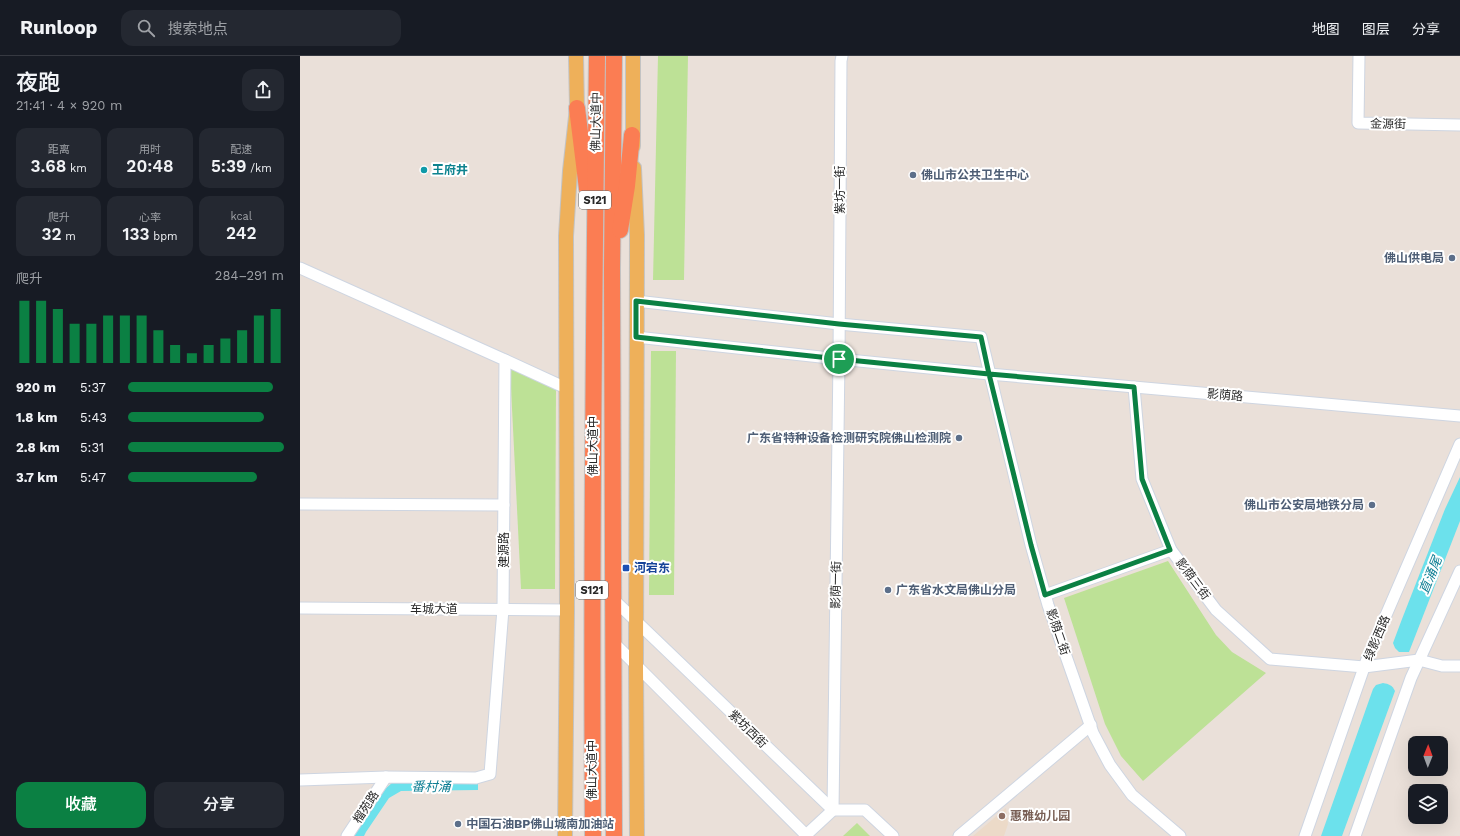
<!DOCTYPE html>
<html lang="zh">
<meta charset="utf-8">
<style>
body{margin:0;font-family:"Work Sans","Noto Sans SC",sans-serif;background:#242831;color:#f1f3f6;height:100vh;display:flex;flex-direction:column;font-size:15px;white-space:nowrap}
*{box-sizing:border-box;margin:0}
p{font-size:13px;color:#9ea1a6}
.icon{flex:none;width:22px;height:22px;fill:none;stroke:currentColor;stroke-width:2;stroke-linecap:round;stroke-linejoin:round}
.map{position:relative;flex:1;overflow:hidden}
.sheet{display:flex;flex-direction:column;background:#171b24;width:300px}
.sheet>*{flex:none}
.needle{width:26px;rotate:1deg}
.fabs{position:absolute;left:1108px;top:680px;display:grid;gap:8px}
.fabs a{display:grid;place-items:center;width:40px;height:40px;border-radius:8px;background:#171b24;box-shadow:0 4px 16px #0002;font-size:20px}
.pin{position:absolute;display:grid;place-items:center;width:34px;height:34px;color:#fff;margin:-17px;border:2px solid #fff;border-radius:50%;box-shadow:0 1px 4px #0007}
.round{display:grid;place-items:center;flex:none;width:42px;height:42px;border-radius:12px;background:#242831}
.headline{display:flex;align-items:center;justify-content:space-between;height:68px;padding:0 16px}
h1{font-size:22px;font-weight:600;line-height:30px}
.metrics{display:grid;grid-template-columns:repeat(3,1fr);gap:6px;height:68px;padding:4px 16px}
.metrics div{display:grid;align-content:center;border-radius:10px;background:#242831;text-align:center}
.metrics b{font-size:17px;font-weight:600}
.metrics small{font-size:11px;font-weight:400}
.metrics p{font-size:11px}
.chart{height:112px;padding:8px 16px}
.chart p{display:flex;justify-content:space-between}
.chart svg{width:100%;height:72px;margin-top:4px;stroke:#0b8043;stroke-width:6}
.primary-button{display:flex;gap:8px;margin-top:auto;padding:8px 16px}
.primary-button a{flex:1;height:46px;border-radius:12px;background:#0b8043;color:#fff;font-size:16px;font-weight:600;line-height:46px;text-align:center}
.primary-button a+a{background:#242831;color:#f1f3f6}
ul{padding:0 16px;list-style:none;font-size:13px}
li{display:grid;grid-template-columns:64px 48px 1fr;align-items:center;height:30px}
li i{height:10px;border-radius:5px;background:#0b8043}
header{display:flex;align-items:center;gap:24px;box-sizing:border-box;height:56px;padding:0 20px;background:#171b24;border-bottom:1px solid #363941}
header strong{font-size:19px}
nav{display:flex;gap:22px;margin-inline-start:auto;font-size:14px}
.search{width:280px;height:36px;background:#242831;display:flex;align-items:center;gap:10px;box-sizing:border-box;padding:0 14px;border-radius:12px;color:#9ea1a6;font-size:15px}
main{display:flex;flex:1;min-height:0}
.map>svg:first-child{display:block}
.education{fill:#ecdac8}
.green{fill:#bde196}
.water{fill:#6ce1ec}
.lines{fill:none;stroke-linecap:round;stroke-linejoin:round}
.minor-casing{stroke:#ced5e1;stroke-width:13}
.major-casing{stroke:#c3c3c3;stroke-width:16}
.highway-casing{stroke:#c3c3c3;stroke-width:18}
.minor{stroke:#fff;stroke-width:11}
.major{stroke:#eeb05a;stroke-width:14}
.highway{stroke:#fb7d53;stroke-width:16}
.route-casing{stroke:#fff;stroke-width:8}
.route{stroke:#0b8043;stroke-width:5}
.culture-dot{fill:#0f9aa8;stroke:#fff;stroke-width:1.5}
.service-dot{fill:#5c6f8a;stroke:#fff;stroke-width:1.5}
.transit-dot{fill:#1a4fb4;stroke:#fff;stroke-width:1.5}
.education-dot{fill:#8d6e63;stroke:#fff;stroke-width:1.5}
.labels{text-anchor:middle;stroke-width:4;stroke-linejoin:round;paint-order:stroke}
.shield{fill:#fff;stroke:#686868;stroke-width:1}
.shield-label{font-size:11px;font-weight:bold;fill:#282828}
.street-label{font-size:12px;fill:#282828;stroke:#fff}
.culture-label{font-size:12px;font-weight:bold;fill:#0d838f;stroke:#fff;text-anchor:start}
.service-label{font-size:12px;font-weight:bold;fill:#4e5e75;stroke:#fff;text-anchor:start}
.transit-label{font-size:12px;font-weight:bold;fill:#164399;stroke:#fff;text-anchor:start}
.education-label{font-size:12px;font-weight:bold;fill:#785e54;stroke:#fff;text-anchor:start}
.water-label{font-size:13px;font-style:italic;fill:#0f7f94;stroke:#fff}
</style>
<header>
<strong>Runloop</strong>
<div class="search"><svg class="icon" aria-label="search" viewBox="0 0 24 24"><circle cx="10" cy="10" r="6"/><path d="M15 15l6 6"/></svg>搜索地点</div>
<nav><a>地图</a><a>图层</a><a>分享</a></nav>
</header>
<main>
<section class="sheet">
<div class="headline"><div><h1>夜跑</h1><p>21:41 · 4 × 920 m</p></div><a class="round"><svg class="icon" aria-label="share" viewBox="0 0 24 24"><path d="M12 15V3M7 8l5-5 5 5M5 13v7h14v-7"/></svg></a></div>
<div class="metrics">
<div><p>距离</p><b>3.68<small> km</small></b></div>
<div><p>用时</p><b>20:48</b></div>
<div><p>配速</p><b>5:39<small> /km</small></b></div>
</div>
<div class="metrics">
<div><p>爬升</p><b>32<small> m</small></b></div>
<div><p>心率</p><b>133<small> bpm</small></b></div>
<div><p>kcal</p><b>242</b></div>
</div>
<div class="chart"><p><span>爬升</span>284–291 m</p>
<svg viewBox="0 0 160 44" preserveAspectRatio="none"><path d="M5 44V6M15 44V6M25 44V11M35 44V20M45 44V20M55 44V15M65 44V15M75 44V15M85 44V24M95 44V33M105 44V38M115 44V33M125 44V29M135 44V24M145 44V15M155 44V11"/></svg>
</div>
<ul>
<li><b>920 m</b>5:37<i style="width:93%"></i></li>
<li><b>1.8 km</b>5:43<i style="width:87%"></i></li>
<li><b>2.8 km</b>5:31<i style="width:100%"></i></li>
<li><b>3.7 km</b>5:47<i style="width:83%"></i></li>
</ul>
<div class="primary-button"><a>收藏</a><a>分享</a></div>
</section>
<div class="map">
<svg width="1160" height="780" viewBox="0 0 1160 780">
<rect width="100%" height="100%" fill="#eae0d9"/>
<path class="education" d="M706 752 708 768 704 780H673Z"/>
<g class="green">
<path d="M358 0H388L384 224H353Z"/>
<path d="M351 295H376L374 539H349Z"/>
<path d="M210 312 256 332 255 533H221Z"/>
<path d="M868 505 916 579 932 596 966 617 843 725 821 700 805 668 764 542Z"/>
<path d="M557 767 570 780H543Z"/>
</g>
<g class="water">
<path d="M1160 421V465L1109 596H1099L1095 592 1093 587 1102 563 1145 453Z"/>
<path d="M1083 627C1089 628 1092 629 1095 635L1042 780H1021L1073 633 1076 629Z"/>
<path d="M93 726H178V734L101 735 89 742 66 776 64 780H54C64 761 76 740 93 726Z"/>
</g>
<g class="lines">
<defs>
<g id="minor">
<path d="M1059 0 1058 67 1160 69"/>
<path d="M0 212 205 304 203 553 190 718 176 722 86 721 0 724"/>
<path d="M336 245 539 268 681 281 731 489 748 549 793 677 810 709 832 739 880 780"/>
<path d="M336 281 539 303 689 318 1160 360"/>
<path d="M205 304 266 332"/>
<path d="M834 331 842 423 871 494 916 554 970 603 1064 611 1119 604 1142 610H1160"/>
<path d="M0 448 204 449"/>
<path d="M745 539 871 494"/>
<path d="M312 542 533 754H565L593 780"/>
<path d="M0 552 267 554"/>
<path d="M312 585 507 780"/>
<path d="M506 779 533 754 539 303 541 5 542 0"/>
<path d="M47 780 86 721"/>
<path d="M659 780 791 669"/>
<path d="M1005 780 1067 603 1160 388"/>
<path d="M1055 780 1111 622 1160 515"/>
</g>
<g id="major">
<path d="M333 90V0"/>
<path d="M334 112 337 179 336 609 337 780"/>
<path d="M265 780 267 554 266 180 270 115 277 52 276 0"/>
</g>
<g id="highway">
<path d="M314 0 312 213 314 780"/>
<path d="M277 52 287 133"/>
<path d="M320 174 327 130 332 79"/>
<path d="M293 780C291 520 294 260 297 0"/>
</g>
</defs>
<use href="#minor" class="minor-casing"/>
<use href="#major" class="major-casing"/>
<use href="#highway" class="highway-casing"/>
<use href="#minor" class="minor"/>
<use href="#major" class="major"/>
<use href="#highway" class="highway"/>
</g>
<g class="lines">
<defs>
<path id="route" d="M539 303 336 281V245L539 268 681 281 689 318 834 331 842 423 870 494 745 539 731 489 689 318 539 303"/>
</defs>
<use href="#route" class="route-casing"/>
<use href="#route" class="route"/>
</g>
<circle class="culture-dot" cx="124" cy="114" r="4"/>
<g class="service-dot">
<circle cx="613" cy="119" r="4"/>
<circle cx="1152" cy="202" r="4"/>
<circle cx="659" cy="382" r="4"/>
<circle cx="1072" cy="449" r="4"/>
<circle cx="588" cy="534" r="4"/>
<circle cx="158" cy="768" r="4"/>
</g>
<rect class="transit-dot" x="322" y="508" width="8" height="8" rx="2"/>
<circle class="education-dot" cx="702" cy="760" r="4"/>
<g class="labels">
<g class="shield">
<rect x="279" y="135" width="32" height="18" rx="3"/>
<rect x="276" y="525" width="32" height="18" rx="3"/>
</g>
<g class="shield-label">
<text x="295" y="148">S121</text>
<text x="292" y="538">S121</text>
</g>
<g class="street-label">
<text transform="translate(296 66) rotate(-89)" y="4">佛山大道中</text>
<text transform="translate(1088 68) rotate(1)" y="4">金源街</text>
<text transform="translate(540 134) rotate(-90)" y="4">紫坊一街</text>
<text transform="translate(925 339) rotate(5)" y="4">影荫路</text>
<text transform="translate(293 390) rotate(-90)" y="4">佛山大道中</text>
<text transform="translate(204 494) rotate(-90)" y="4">建源路</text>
<text transform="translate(893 523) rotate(53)" y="4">影荫三街</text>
<text transform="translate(536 529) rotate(-89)" y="4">影荫一街</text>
<text x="134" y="557">车城大道</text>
<text transform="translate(758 576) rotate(71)" y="4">影荫二街</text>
<text transform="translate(1077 582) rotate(-67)" y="4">绿影西路</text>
<text transform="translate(448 673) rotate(44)" y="4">紫坊西街</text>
<text transform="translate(292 714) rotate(-90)" y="4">佛山大道中</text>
<text transform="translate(66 751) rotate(-57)" y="4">榴苑路</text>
</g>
<g class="culture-label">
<text x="132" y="118">王府井</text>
</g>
<g class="service-label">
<text x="621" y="123">佛山市公共卫生中心</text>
<text x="1144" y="206" text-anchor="end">佛山供电局</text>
<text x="651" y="386" text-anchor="end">广东省特种设备检测研究院佛山检测院</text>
<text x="1064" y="453" text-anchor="end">佛山市公安局地铁分局</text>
<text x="596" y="538">广东省水文局佛山分局</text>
<text x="166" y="772">中国石油BP佛山城南加油站</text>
</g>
<g class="transit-label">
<text x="334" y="516">河宕东</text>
</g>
<g class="education-label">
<text x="710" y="764">惠雅幼儿园</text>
</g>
<g class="water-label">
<text transform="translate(1130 519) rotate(-68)" y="5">直涌尾</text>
<text transform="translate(131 730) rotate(1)" y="5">番村涌</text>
</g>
</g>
</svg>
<div class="fabs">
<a><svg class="needle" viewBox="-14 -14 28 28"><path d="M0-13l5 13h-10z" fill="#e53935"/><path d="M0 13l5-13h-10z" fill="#9ea1a6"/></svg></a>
<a><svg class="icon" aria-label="layers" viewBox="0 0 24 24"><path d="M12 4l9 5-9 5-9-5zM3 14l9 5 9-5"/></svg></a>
</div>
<div class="pin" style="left:539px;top:303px;background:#1e9e55"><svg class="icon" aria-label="arrive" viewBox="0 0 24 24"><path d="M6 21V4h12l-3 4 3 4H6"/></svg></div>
</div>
</main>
